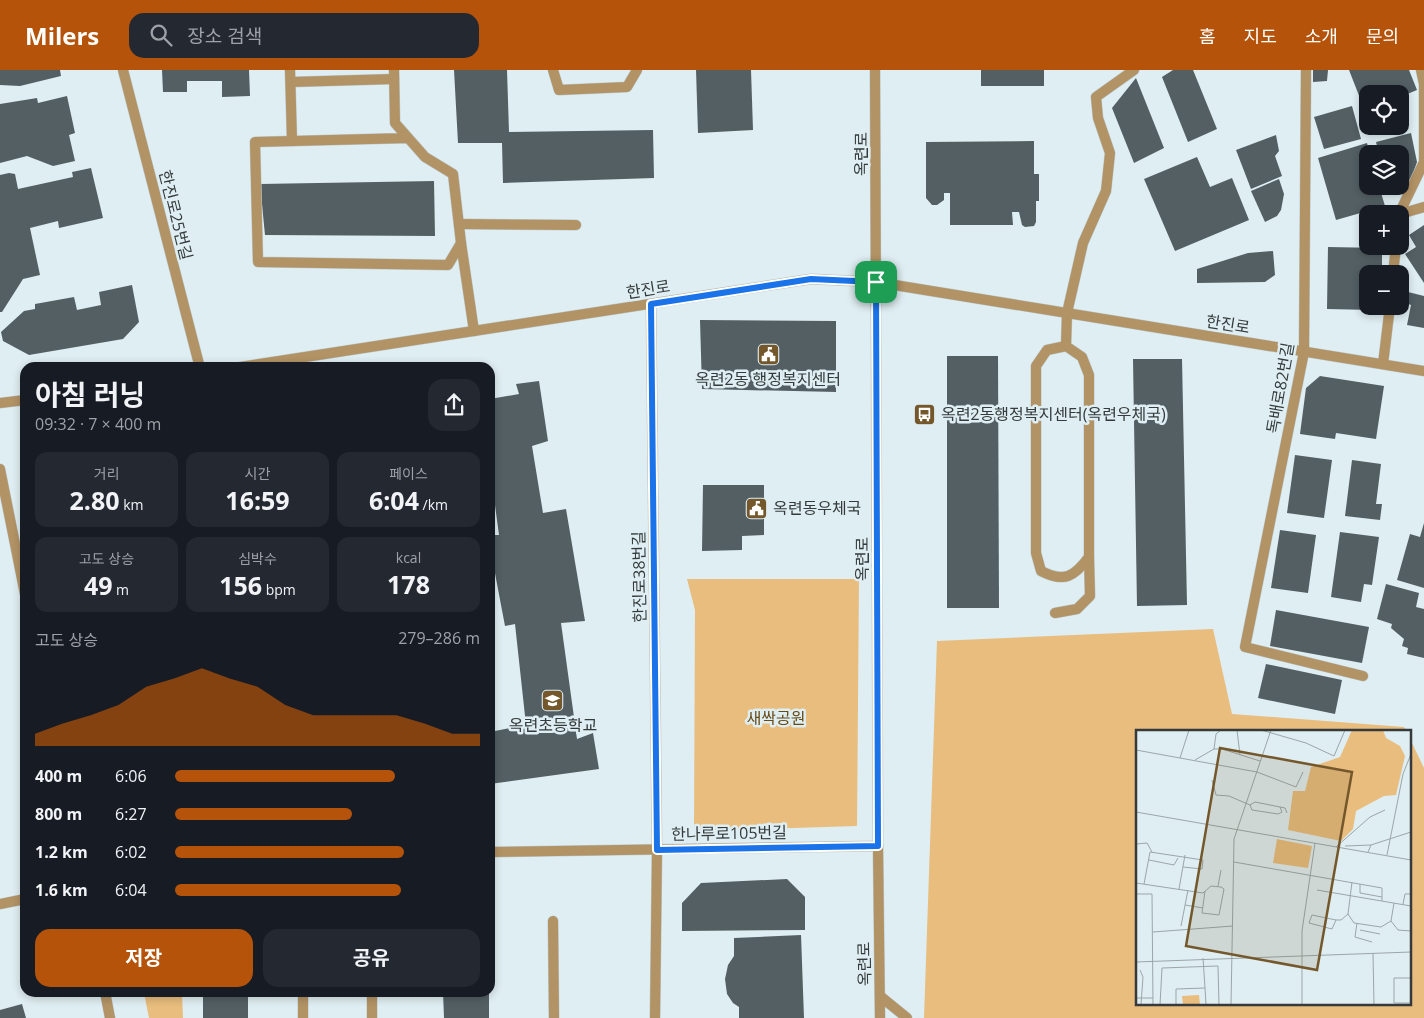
<!DOCTYPE html>
<html lang="ko">
<meta charset="utf-8">
<style>
body{margin:0;font-family:"Open Sans","Noto Sans KR",sans-serif;background:#242831;color:#f1f3f6;height:100vh;display:flex;flex-direction:column;font-size:19px;white-space:nowrap}
*{box-sizing:border-box;margin:0}
p{font-size:16px;color:#9ea1a6}
.icon{flex:none;width:28px;height:28px;fill:none;stroke:currentColor;stroke-width:2;stroke-linecap:round;stroke-linejoin:round}
.map{position:relative;flex:1;overflow:hidden}
.details{position:absolute;left:20px;top:292px;width:475px;height:635px;display:flex;flex-direction:column;background:#171b24;border-radius:15px;box-shadow:0 2px 8px #0003}
.details>*{flex:none}
.buttons{position:absolute;left:1359px;top:15px;display:grid;gap:10px}
.buttons a{display:grid;place-items:center;width:50px;height:50px;border-radius:10px;background:#171b24;box-shadow:0 2px 8px #0003;font-size:25px}
.pin{position:absolute;display:grid;place-items:center;width:42px;height:42px;color:#fff;margin:-21px;border-radius:10px;box-shadow:0 2px 8px #0006}
.round{display:grid;place-items:center;flex:none;width:52px;height:52px;border-radius:15px;background:#242831}
.summary{display:flex;align-items:center;justify-content:space-between;height:85px;padding:0 15px}
h1{font-size:28px;font-weight:700;line-height:38px}
.metrics{display:grid;grid-template-columns:repeat(3,1fr);gap:8px;height:85px;padding:5px 15px}
.metrics div{display:grid;align-content:center;border-radius:12px;background:#242831;text-align:center}
.metrics b{font-size:25px;font-weight:700}
.metrics small{font-size:14px;font-weight:400}
.metrics p{font-size:14px}
.chart{height:140px;padding:10px 15px}
.chart p{display:flex;justify-content:space-between}
.chart svg{width:100%;height:90px;margin-top:5px;fill:#b45309;opacity:.7}
.cta{display:flex;gap:10px;margin-top:auto;padding:10px 15px}
.cta a{flex:1;height:58px;border-radius:15px;background:#b45309;color:#fff;font-size:20px;font-weight:700;line-height:58px;text-align:center}
.cta a+a{background:#242831;color:#f1f3f6}
ul{padding:0 15px;list-style:none;font-size:16px}
li{display:grid;grid-template-columns:80px 60px 1fr;align-items:center;height:38px}
li i{height:12px;border-radius:6px;background:#b45309}
header{display:flex;align-items:center;gap:30px;box-sizing:border-box;height:70px;padding:0 25px;background:#b45309;color:#fff}
header strong{font-size:24px}
nav{display:flex;gap:28px;margin-inline-start:auto;font-size:18px}
.search{width:350px;height:45px;background:#242831;display:flex;align-items:center;gap:12px;box-sizing:border-box;padding:0 18px;border-radius:15px;color:#9ea1a6;font-size:19px}
.map>svg:first-child{display:block}
.green{fill:#e8bd7d}
.building{fill:#535f63}
.lines{fill:none;stroke-linecap:round;stroke-linejoin:round}
.service-casing{stroke:#bdcace;stroke-width:11}
.minor-casing{stroke:#bdcace;stroke-width:11}
.tertiary-casing{stroke:#bdcace;stroke-width:11}
.service{stroke:#b29365;stroke-width:10}
.minor{stroke:#b29365;stroke-width:10}
.tertiary{stroke:#b29365;stroke-width:10}
.route-casing{stroke:#fff;stroke-width:10}
.route{stroke:#1a73e8;stroke-width:6}
.labels{text-anchor:middle;stroke-width:5;stroke-linejoin:round;paint-order:stroke}
.street-label{font-size:16px;fill:#353b3c;stroke:#dfeef2}
.poi-label{font-size:16px;fill:#353b3c;stroke:#dfeef2}
.park-label{font-size:16px;fill:#684a14;stroke:#dfeef2}
.inset-road{fill:none;stroke:#9ba6a9;stroke-width:1}
.view{fill:#74582b;fill-opacity:0.15;stroke:#74582b;stroke-width:2.5}
.inset-edge{fill:none;stroke:#353b3c;stroke-width:2.5}
</style>
<header>
<strong>Milers</strong>
<div class="search"><svg class="icon" aria-label="search" viewBox="0 0 24 24"><circle cx="10" cy="10" r="6"/><path d="M15 15l6 6"/></svg>장소 검색</div>
<nav><a>홈</a><a>지도</a><a>소개</a><a>문의</a></nav>
</header>
<div class="map">
<svg width="1424" height="948" viewBox="0 0 1424 948">
<rect width="100%" height="100%" fill="#dfeef2"/>
<g class="green">
<path d="M687 509H859L857 756 694 761 695 540Z"/>
<path d="M1213 559 1232 644 1404 657 1407 662H1138V934H1410V669L1424 698V948H924L937 571Z"/>
<path d="M144 923H182L183 948H149Z"/>
</g>
<g class="building">
<path d="M0 0H60L61 6 20 16 0 15Z"/>
<path d="M162 0H249L250 26 222 27V11H187V22H163Z"/>
<path d="M454 0H507L509 62 653 60 654 108 503 113 502 73H458Z"/>
<path d="M696 0H751L753 60 698 63Z"/>
<rect x="981" y="0" width="63" height="16"/>
<path d="M1173 0H1193L1217 59 1188 72 1162 7Z"/>
<path d="M1313 0H1328L1327 11 1313 12Z"/>
<path d="M1349 0H1409L1417 20 1400 27V24H1368L1367 46Z"/>
<path d="M1136 8 1164 78 1134 93 1112 38Z"/>
<path d="M67 26 75 63 69 65 75 91 53 96 27 86 0 93V34L37 28 38 33Z"/>
<path d="M1400 29 1408 48 1400 51Z"/>
<path d="M1352 36 1361 69 1324 79 1314 47Z"/>
<path d="M1371 56H1387L1373 62Z"/>
<path d="M1411 63 1417 92 1408 118 1387 122 1386 116H1400V84H1379L1376 72Z"/>
<path d="M1276 65 1279 81 1275 86 1282 106 1251 119 1236 80Z"/>
<path d="M1034 71V104H1039V131H1036V152L1034 156 1025 157 1022 155 1019 142H1012L1013 155H950V123H944V130L937 135H932L926 128V72Z"/>
<path d="M1367 73 1370 84H1368V116H1379L1385 136 1336 150 1318 88Z"/>
<path d="M1197 87 1210 117 1232 108 1249 150 1175 181 1144 109Z"/>
<path d="M91 98 103 148 59 158 58 151 30 158 40 205 23 209 2 242H0V105L9 103 15 104 18 119 73 107 72 102Z"/>
<path d="M1279 109 1284 124 1281 140 1277 146 1265 152 1251 121Z"/>
<path d="M434 111 435 166 265 165 260 114Z"/>
<path d="M1424 155V213L1405 184 1416 177 1409 165Z"/>
<path d="M1328 177 1382 178V199H1376V204H1368V236H1372V240L1327 239Z"/>
<path d="M1273 181 1275 205 1265 212 1197 213V199L1248 183Z"/>
<path d="M132 215 139 252 123 269 29 285 3 271 1 262 24 241 35 239V234L74 227 77 240 101 235 99 222Z"/>
<path d="M1408 222 1424 226V258L1407 255 1411 235 1406 233Z"/>
<path d="M700 250 836 251V322L702 319Z"/>
<path d="M947 286H998L999 538H947Z"/>
<path d="M1133 289H1182L1187 535 1137 536Z"/>
<path d="M1320 306 1384 316 1376 369 1336 363 1335 369 1300 364 1306 318Z"/>
<path d="M539 311 548 371 532 376 543 443 566 439 585 551 561 553 577 669 593 663 599 699 490 714V662L526 655 515 554 505 556 490 477V465H499L490 398V329L519 324 516 314Z"/>
<path d="M1295 385 1332 390 1324 448 1287 443Z"/>
<path d="M1352 390 1381 394 1376 434H1382L1380 450 1345 446Z"/>
<path d="M703 415H764V465L742 466V480L702 481Z"/>
<path d="M1424 453V518L1397 510 1410 464 1420 467Z"/>
<path d="M1280 460 1316 465 1308 523 1271 518Z"/>
<path d="M1340 462 1379 467 1372 515 1364 514 1361 532 1331 527Z"/>
<path d="M1386 514 1419 523 1416 537 1424 539V588L1407 584 1408 578 1402 576 1404 569 1391 558 1392 554 1377 549Z"/>
<path d="M1276 540 1369 557 1362 593 1270 576Z"/>
<path d="M1266 594 1342 610 1335 644 1258 628Z"/>
<path d="M787 809 805 827V860L682 861V833L701 813Z"/>
<path d="M801 865 804 948H739V937L733 933 727 924 725 909 728 895 734 886V868Z"/>
<rect x="203" y="922" width="45" height="26"/>
<path d="M443 922H489V948H444Z"/>
<path d="M22 934 26 948H0V940Z"/>
</g>
<g class="lines">
<defs>
<g id="service">
<path d="M123 0 200 298"/>
<path d="M290 0 292 71"/>
<path d="M394 0 395 53 425 87 453 104 461 173 448 195 258 192 255 72 408 68"/>
<path d="M553 0 559 20 627 17 637 0"/>
<path d="M291 12 394 9"/>
<path d="M1399 144 1424 92V14L1421 0"/>
<path d="M1400 144 1424 137"/>
<path d="M459 154 576 155"/>
<path d="M461 173 474 261"/>
<path d="M1066 276 1047 280 1036 296V483L1041 501C1064 513 1074 507 1089 487"/>
<path d="M1304 282 1245 577 1363 606"/>
<path d="M1055 543 1077 539 1090 526 1089 487V305L1082 287 1066 276 1067 243 1083 173 1106 121 1110 83 1098 48 1096 27 1134 0"/>
<path d="M553 851 554 948"/>
<path d="M372 922V948"/>
<path d="M880 926 907 948"/>
<path d="M303 948V922"/>
<path d="M655 948 657 780"/>
</g>
<g id="minor">
<path d="M1393 204 1396 176"/>
<path d="M651 234 657 780"/>
<path d="M1304 282 1306 0"/>
<path d="M1383 294 1390 236"/>
<path d="M490 782 878 776"/>
<path d="M0 834 25 829"/>
</g>
<g id="tertiary">
<path d="M875 0 878 776 880 948"/>
<path d="M234 298 811 209 876 212 1424 301"/>
<path d="M0 333 25 330"/>
<path d="M0 399 25 524"/>
<path d="M105 922 110 948"/>
</g>
</defs>
<use href="#service" class="service-casing"/>
<use href="#minor" class="minor-casing"/>
<use href="#tertiary" class="tertiary-casing"/>
<use href="#service" class="service"/>
<use href="#minor" class="minor"/>
<use href="#tertiary" class="tertiary"/>
</g>
<g class="lines">
<defs>
<path id="route" d="M811 209 876 212 878 776 657 780 651 234Z"/>
</defs>
<use href="#route" class="route-casing"/>
<use href="#route" class="route"/>
</g>
<defs>
<symbol id="civic-square" viewBox="-11 -11 22 22"><rect x="-9" y="-9" width="18" height="18" rx="4" fill="#74582b" stroke="#dfeef2"/><path d="M-.6-6.5H3V-4.5H.6V-3L4-1V1h2V6H-6V1h2V-1L-.6-3ZM-1.2 2.5V6h2.4V2.5Z" fill="#fff"/></symbol>
<symbol id="bus-square" viewBox="-11 -11 22 22"><rect x="-9" y="-9" width="18" height="18" rx="4" fill="#74582b" stroke="#dfeef2"/><path d="M-5-6H5V4H4V6H2V4H-2V6H-4V4H-5ZM-3.5-4V0h7V-4ZM-3.5 1.2v1.5H-2V1.2ZM2 1.2v1.5H3.5V1.2Z" fill="#fff"/></symbol>
<symbol id="school-square" viewBox="-11 -11 22 22"><rect x="-9" y="-9" width="18" height="18" rx="4" fill="#74582b" stroke="#dfeef2"/><path d="M0-5L7-2L0 1L-7-2ZM-4 1L0 2.5L4 1V4Q0 6-4 4Z" fill="#fff"/></symbol>
</defs>
<g fill-rule="evenodd">
<use href="#civic-square" x="756" y="272" width="25" height="25"/>
<use href="#bus-square" x="912" y="332" width="25" height="25"/>
<use href="#civic-square" x="744" y="426" width="25" height="25"/>
<use href="#school-square" x="540" y="618" width="25" height="25"/>
</g>
<g class="labels">
<g class="street-label">
<text transform="translate(861 84) rotate(-90)" y="6">옥련로</text>
<text transform="translate(176 145) rotate(76)" y="6">한진로25번길</text>
<text transform="translate(648 219) rotate(-9)" y="6">한진로</text>
<text transform="translate(1228 254) rotate(9)" y="6">한진로</text>
<text transform="translate(1280 318) rotate(-80)" y="6">독배로82번길</text>
<text transform="translate(862 489) rotate(-90)" y="6">옥련로</text>
<text transform="translate(639 507) rotate(-91)" y="6">한진로38번길</text>
<text transform="translate(729 763) rotate(-1)" y="6">한나루로105번길</text>
<text transform="translate(864 894) rotate(-91)" y="6">옥련로</text>
</g>
<g class="poi-label">
<text x="768" y="315">옥련2동 행정복지센터</text>
<text x="941" y="350" text-anchor="start">옥련2동행정복지센터(옥련우체국)</text>
<text x="773" y="444" text-anchor="start">옥련동우체국</text>
<text x="553" y="661">옥련초등학교</text>
</g>
<g class="park-label">
<text x="776" y="654">새싹공원</text>
</g>
</g>
<g transform="translate(1136 660)">
<rect width="275" height="275" fill="#dfeef2"/>
<path d="M216 0H247L250 8 264 16 269 26 260 65 248 66 220 81 217 99 205 111 152 100 157 61H169L175 37 204 27ZM141 109 176 116 172 138 137 133ZM63 265 64 275H47L46 266Z" fill="#e8bd7d"/>
<path class="inset-road" d="M101 0 104 25M125 0 170 13 198 26 209 0M78 19 80 4 85 0M0 20 121 42 160 57 167 42M44 28 53 0M59 30 78 19H86L124 31M76 50 80 65 93 66 114 75 119 72 149 78 151 83M114 75 116 80 142 84 146 82 144 77M0 82 275 130M0 114 11 113 16 122M209 116 235 115M200 117 234 87 249 80M232 122 235 115 275 102M251 125 267 44 275 24M13 130 38 135 42 128M98 132 246 158V171M0 153 67 163 75 156 85 157 88 159 83 185 66 183 69 161M8 154 14 122 67 130 66 139 47 137M224 154V163L246 167M82 156 85 140M43 159 49 125M181 160 275 176M0 164H16L17 275M267 174 269 164H275M49 175 67 178M212 184 216 152M200 190 196 199 173 193 176 185 200 190H205L212 184 218 193 245 197 255 191 262 200 275 201M255 191 258 173M221 193 219 207 236 212M45 196 52 160M224 200 244 204M17 202 97 196M237 223 238 275M0 232 275 222M4 240 7 247 5 275M275 248H258V273H275M69 258 70 275M0 268H17M24 275 26 238 82 236 83 275M40 275V259L69 258 67 228M95 275 98 109 135 0M166 275V201L179 113"/>
<path class="view" d="M84 18 216 42 181 240 50 216Z"/>
<rect width="275" height="275" class="inset-edge"/>
</g>
</svg>
<div class="buttons">
<a><svg class="icon" aria-label="locate" viewBox="0 0 24 24"><circle cx="12" cy="12" r="6"/><path d="M12 2v4M12 18v4M2 12h4M18 12h4"/></svg></a>
<a><svg class="icon" aria-label="layers" viewBox="0 0 24 24"><path d="M12 4l9 5-9 5-9-5zM3 14l9 5 9-5"/></svg></a>
<a>+</a>
<a>−</a>
</div>
<div class="pin" style="left:876px;top:212px;background:#1e9e55"><svg class="icon" aria-label="arrive" viewBox="0 0 24 24"><path d="M6 21V4h12l-3 4 3 4H6"/></svg></div>
<section class="details">
<div class="summary"><div><h1>아침 러닝</h1><p>09:32 · 7 × 400 m</p></div><a class="round"><svg class="icon" aria-label="share" viewBox="0 0 24 24"><path d="M12 15V3M7 8l5-5 5 5M5 13v7h14v-7"/></svg></a></div>
<div class="metrics">
<div><p>거리</p><b>2.80<small> km</small></b></div>
<div><p>시간</p><b>16:59</b></div>
<div><p>페이스</p><b>6:04<small> /km</small></b></div>
</div>
<div class="metrics">
<div><p>고도 상승</p><b>49<small> m</small></b></div>
<div><p>심박수</p><b>156<small> bpm</small></b></div>
<div><p>kcal</p><b>178</b></div>
</div>
<div class="chart"><p><span>고도 상승</span>279–286 m</p>
<svg viewBox="0 0 160 44" preserveAspectRatio="none"><path d="M0 44V38L10 33L20 29L30 24L40 15L50 11L60 6L70 11L80 15L90 24L100 29L110 29L120 29L130 29L140 33L150 38L160 38V44z"/></svg>
</div>
<ul>
<li><b>400 m</b>6:06<i style="width:72%"></i></li>
<li><b>800 m</b>6:27<i style="width:58%"></i></li>
<li><b>1.2 km</b>6:02<i style="width:75%"></i></li>
<li><b>1.6 km</b>6:04<i style="width:74%"></i></li>
</ul>
<div class="cta"><a>저장</a><a>공유</a></div>
</section>
</div>
